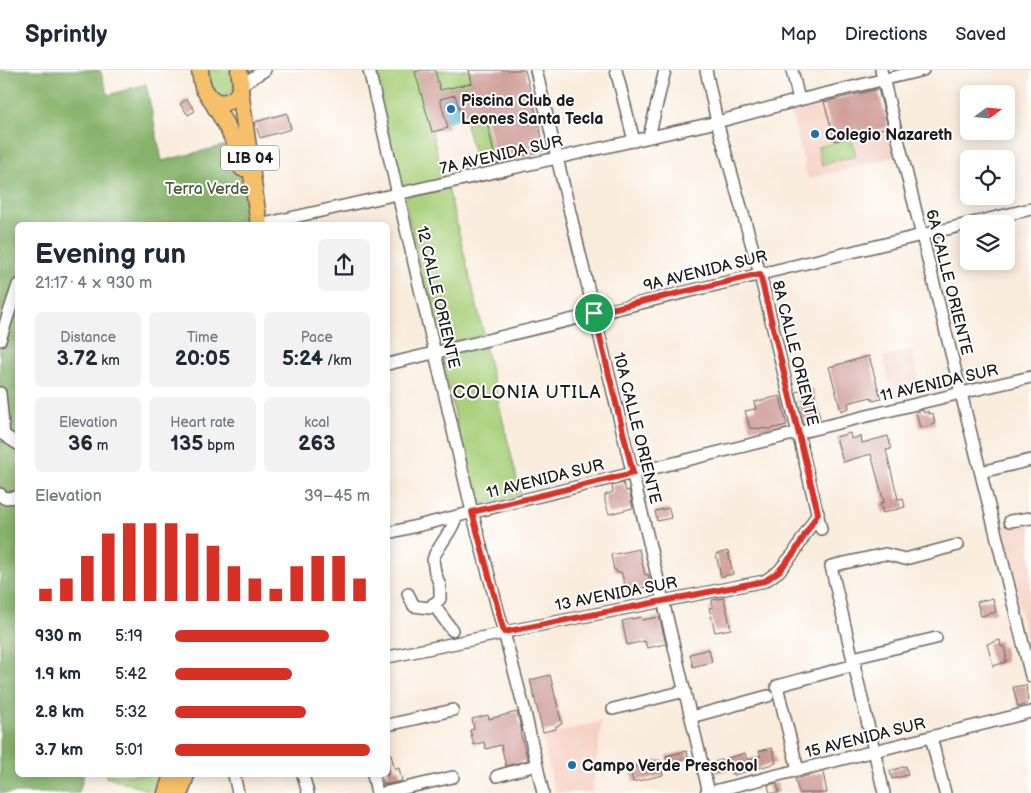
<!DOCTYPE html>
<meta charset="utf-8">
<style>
body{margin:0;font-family:"Balsamiq Sans",sans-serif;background:#f2f2f3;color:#1f2937;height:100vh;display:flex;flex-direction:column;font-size:19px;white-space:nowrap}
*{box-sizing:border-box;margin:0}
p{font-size:16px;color:#747a83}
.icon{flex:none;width:28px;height:28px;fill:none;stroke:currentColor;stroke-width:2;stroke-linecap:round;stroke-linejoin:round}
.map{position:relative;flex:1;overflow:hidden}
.sheet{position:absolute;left:15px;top:152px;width:375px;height:555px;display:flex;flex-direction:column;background:#fff;border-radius:8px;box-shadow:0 2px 12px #0003}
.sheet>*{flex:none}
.needle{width:32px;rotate:74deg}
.fabs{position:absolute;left:960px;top:15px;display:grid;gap:10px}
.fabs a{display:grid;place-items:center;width:55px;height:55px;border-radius:8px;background:#fff;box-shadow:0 2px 12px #0003;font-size:25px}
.pin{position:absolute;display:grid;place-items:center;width:42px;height:42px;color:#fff;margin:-21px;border:2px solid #fff;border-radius:50%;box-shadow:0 1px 5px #0007}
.round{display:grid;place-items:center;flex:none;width:52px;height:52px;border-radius:8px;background:#f2f2f3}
.summary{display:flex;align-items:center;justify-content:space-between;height:85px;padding:0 20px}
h1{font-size:28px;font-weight:600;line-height:38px}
.stats{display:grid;grid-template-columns:repeat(3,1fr);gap:8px;height:85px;padding:5px 20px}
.stats div{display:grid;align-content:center;border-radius:8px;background:#f2f2f3;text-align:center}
.stats b{font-size:21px;font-weight:600}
.stats small{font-size:14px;font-weight:400}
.stats p{font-size:14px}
.chart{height:140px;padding:10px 20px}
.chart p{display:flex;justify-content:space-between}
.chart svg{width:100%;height:90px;margin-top:5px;stroke:#d93025;stroke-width:6}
ul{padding:0 20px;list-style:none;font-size:16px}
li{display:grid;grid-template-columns:80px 60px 1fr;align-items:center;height:38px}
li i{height:12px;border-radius:6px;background:#d93025}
header{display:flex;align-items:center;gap:30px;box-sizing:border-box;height:70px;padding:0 25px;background:#fff;border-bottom:1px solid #e0e1e3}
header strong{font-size:24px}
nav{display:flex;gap:28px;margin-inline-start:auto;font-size:18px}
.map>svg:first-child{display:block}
.built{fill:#f6d2c5}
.green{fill:#a9d07b;stroke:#62764c}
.forest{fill:#86b26b;stroke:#516744}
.water{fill:#5ec2dc;stroke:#3d6f7c}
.building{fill:#ce9a94}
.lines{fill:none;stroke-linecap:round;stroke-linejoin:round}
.minor-casing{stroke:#6a6560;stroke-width:14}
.highway-casing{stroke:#6a6560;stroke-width:19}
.minor{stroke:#fff;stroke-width:11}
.highway{stroke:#f6c06b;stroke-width:16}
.route-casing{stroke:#fff;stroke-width:10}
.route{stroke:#d93025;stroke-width:6}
.poi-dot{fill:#1f6fb2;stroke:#fff;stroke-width:2}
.labels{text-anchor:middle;stroke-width:4;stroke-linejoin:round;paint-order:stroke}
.shield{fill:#fff;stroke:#606060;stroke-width:1}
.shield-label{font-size:15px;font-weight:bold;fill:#1c1c1c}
.poi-label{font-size:16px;font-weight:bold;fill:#1c1c1c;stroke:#fff;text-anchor:start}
.street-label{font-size:16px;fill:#1c1c1c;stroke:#fff}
.park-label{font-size:16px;fill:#4d5b3d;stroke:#fff}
.neighbourhood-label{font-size:18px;letter-spacing:1px;fill:#1c1c1c;stroke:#fff}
</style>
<header>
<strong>Sprintly</strong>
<nav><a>Map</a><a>Directions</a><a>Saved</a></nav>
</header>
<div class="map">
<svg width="1031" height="723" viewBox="0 0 1031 723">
<rect width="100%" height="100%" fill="#fff"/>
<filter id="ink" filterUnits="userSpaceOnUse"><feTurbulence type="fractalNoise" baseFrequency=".02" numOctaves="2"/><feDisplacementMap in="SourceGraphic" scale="10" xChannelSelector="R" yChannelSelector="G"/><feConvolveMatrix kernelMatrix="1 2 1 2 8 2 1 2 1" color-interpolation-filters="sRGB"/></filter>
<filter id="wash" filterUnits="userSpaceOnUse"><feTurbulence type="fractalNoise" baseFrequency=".0096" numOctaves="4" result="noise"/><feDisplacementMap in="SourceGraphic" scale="20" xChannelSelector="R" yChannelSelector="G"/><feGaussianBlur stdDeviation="1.12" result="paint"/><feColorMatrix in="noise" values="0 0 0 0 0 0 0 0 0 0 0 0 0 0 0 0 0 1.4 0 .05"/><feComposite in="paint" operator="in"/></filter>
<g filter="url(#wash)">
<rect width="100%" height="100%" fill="#faecdd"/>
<g class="built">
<path d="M824 29 835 71 890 57 897 86 808 109 790 37Z"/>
<path d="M911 280 922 322 894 329 883 287Z"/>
<path d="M1031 450V586L999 456Z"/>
<path d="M602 651 592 723H555L542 667Z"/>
</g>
<g class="green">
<path d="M208 0H233L234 19 223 27C210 18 209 16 208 0Z"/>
<path d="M372 0H415L432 62 444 110 402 120Z"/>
<path d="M435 0H469L472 13 440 20Z"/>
<path d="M484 49 493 90 476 94 466 54Z"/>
<path d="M851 68 856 86 822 95 818 77Z"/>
<path d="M448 118 484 265 437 276 404 127Z"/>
<path d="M485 276 521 426 476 436 441 286Z"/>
<path d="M106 705H162L157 723 106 707Z"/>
</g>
<path class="forest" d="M0 0H100L108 25 146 14 162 91 243 71 246 155H18V705H84L79 723H0Z"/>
<path class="water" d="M455 25 462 48 447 52 440 29Z"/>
<g id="blocks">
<g class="building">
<path d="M422 0H435L440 20 472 13 469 0H525L545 80 496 94 486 47 463 53 455 25 440 29 448 58 432 62 415 2Z"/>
<path d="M878 19 888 57 835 71 824 32Z"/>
<path d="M187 29 195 41 188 45 180 34Z"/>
<path d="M287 43 291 59 260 68 255 52Z"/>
<path d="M869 286 881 329 873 331 871 327 848 333 849 338 841 341 829 297Z"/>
<path d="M813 318 820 348 803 352 796 322Z"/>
<path d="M780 326 787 355 770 359 750 358 745 341 756 339 754 332Z"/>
<path d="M923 340 924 343 928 341 929 344 933 343 935 354 920 358 916 342Z"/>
<path d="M850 363 851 369 861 366 862 373 888 366 891 379 886 380 898 429 903 428 905 437 883 443 880 433 884 432 871 384 843 392 836 367Z"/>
<path d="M623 413 626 421 629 420 633 438 609 444 605 431V425L613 422 612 416Z"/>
<path d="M669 438 671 448 657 451 655 441Z"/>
<path d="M639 479 645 505 648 504 651 516 627 521 621 502 617 503 616 500H614L611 485Z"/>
<path d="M728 481 733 504 721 507 716 484Z"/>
<path d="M724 528 731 559 715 562 709 538 713 537 712 530Z"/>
<path d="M993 528 996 542 981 546 977 532Z"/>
<path d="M641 547 642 550 659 547 666 574 647 578 645 571 627 575 622 551Z"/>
<path d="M1000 570 1001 577 1004 576 1006 586V592L993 596 987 574Z"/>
<path d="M709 579 712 592 693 597 690 584Z"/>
<path d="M550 605 562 654 556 656V659L543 662 530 610Z"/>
<path d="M1026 615 1028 632 1025 635 1018 637 1013 617Z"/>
<path d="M517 642 522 662H520L528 690 506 696 501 675 486 679 484 672 474 675 470 660 474 659 472 649 488 645 489 649Z"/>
<path d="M772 678 776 693 734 705 732 699 716 703 714 692 745 683 747 690 761 686 759 681Z"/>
<path d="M388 681H390L395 700 399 698 402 711 384 715 382 705H388Z"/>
<path d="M687 681 688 688 668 693 666 686Z"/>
<path d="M660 690 663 705 633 712 630 698Z"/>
<path d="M906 696 908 705 892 709 890 701Z"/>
<path d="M823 702 827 723H799L795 709Z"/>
<path d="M777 713 779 723H770L768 715Z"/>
</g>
</g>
</g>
<g filter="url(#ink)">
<use href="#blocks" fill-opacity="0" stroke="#6a6560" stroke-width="1"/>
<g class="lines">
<defs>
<g id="minor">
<path d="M369 0 472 442 524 638 543 723"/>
<path d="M536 0 709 723"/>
<path d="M616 0 634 71"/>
<path d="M706 0 717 52 760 204 821 459"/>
<path d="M792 0 799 30"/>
<path d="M881 0 1031 606"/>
<path d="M241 15 265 0"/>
<path d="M649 67 665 0"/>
<path d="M259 155 717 52 799 30 923 0"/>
<path d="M0 270 18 215"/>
<path d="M388 294 922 165 1031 139"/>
<path d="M0 323 4 365 18 374"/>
<path d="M981 402 1031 390"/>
<path d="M0 424 4 428 18 427"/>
<path d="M1010 451 1031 448"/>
<path d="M388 463 961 323 1031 307"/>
<path d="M408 524 414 536 429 538 440 529V516L435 502 433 490 435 484 451 459 457 446"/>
<path d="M433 534 452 560"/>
<path d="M388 587 499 564 510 561 765 511 779 501 794 483 818 443"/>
<path d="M853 588 936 568"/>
<path d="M613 639 685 621"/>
<path d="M691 647 768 626"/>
<path d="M388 655 453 640"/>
<path d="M931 667 945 723"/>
<path d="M798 700 777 616 855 595"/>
<path d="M234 705 238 723"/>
<path d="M303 705 308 723"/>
<path d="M373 705 377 723"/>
<path d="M497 706 536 695"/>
<path d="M383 723 453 707"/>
<path d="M706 723 1031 642"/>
<path d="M884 723 831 496 885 484 905 489 958 475"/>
</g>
<g id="highway">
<path d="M200 0C201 6 201 13 204 19 207 23 210 29 215 31 225 35 237 30 240 19 242 13 240 6 239 0"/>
<path d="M240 20 259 155"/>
<path d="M210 28C223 50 238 72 242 98"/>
<path d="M166 723 172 705"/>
<path d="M180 723 186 705"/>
</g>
</defs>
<use href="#minor" class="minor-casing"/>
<use href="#highway" class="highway-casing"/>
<use href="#minor" class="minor"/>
<use href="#highway" class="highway"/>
</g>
</g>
<g class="lines" filter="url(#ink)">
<defs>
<path id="route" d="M760 204 818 443 794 483 779 501 765 511 504 562 472 442 633 403 594 243Z"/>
</defs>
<use href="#route" class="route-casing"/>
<use href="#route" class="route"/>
</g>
<g class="poi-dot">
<circle cx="451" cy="39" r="5"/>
<circle cx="815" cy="64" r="5"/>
<circle cx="572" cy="695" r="5"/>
</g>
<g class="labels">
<rect class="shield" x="221" y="75.5" width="58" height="25" rx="4"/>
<g class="shield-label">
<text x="250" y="93">LIB 04</text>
</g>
<g class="poi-label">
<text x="461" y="36">Piscina Club de<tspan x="461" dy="18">Leones Santa Tecla</tspan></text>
<text x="825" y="70">Colegio Nazareth</text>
<text x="582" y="701">Campo Verde Preschool</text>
</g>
<g class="street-label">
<text transform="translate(501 84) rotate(-13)" y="6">7A AVENIDA SUR</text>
<text transform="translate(705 200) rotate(-14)" y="6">9A AVENIDA SUR</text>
<text transform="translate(950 212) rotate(76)" y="6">6A CALLE ORIENTE</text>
<text transform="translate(439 227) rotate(77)" y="6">12 CALLE ORIENTE</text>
<text transform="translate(796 283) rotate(76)" y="6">8A CALLE ORIENTE</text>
<text transform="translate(939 312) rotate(-13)" y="6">11 AVENIDA SUR</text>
<text transform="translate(638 358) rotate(76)" y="6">10A CALLE ORIENTE</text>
<text transform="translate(545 408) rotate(-14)" y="6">11 AVENIDA SUR</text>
<text transform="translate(616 523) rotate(-11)" y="6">13 AVENIDA SUR</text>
<text transform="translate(865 667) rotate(-14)" y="6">15 AVENIDA SUR</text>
</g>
<g class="park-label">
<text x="207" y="124">Terra Verde</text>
</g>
<g class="neighbourhood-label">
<text x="527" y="328">COLONIA UTILA</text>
</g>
</g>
</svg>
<div class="fabs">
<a><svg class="needle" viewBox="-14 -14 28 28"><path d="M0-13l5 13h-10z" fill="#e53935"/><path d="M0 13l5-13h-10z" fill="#747a83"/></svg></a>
<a><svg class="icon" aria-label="locate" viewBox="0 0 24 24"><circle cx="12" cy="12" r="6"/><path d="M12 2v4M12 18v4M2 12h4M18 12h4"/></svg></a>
<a><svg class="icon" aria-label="layers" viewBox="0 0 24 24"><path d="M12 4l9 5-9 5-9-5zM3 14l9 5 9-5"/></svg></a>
</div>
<div class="pin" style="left:594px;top:243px;background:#1e9e55"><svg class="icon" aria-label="arrive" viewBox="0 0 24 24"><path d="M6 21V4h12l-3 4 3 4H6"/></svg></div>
<section class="sheet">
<div class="summary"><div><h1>Evening run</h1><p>21:17 · 4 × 930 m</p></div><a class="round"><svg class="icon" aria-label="share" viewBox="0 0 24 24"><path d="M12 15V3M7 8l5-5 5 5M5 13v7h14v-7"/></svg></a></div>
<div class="stats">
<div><p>Distance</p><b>3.72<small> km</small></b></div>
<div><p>Time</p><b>20:05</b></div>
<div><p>Pace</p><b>5:24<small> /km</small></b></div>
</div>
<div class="stats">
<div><p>Elevation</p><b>36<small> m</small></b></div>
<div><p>Heart rate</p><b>135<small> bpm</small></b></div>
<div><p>kcal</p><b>263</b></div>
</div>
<div class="chart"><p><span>Elevation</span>39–45 m</p>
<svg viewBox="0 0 160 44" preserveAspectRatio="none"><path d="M5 44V38M15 44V33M25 44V22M35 44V11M45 44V6M55 44V6M65 44V6M75 44V11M85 44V17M95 44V27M105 44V33M115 44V38M125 44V27M135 44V22M145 44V22M155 44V33"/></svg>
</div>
<ul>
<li><b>930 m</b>5:19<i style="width:79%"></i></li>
<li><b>1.9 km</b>5:42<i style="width:60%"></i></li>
<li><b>2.8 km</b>5:32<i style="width:67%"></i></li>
<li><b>3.7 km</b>5:01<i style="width:100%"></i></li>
</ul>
</section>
</div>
